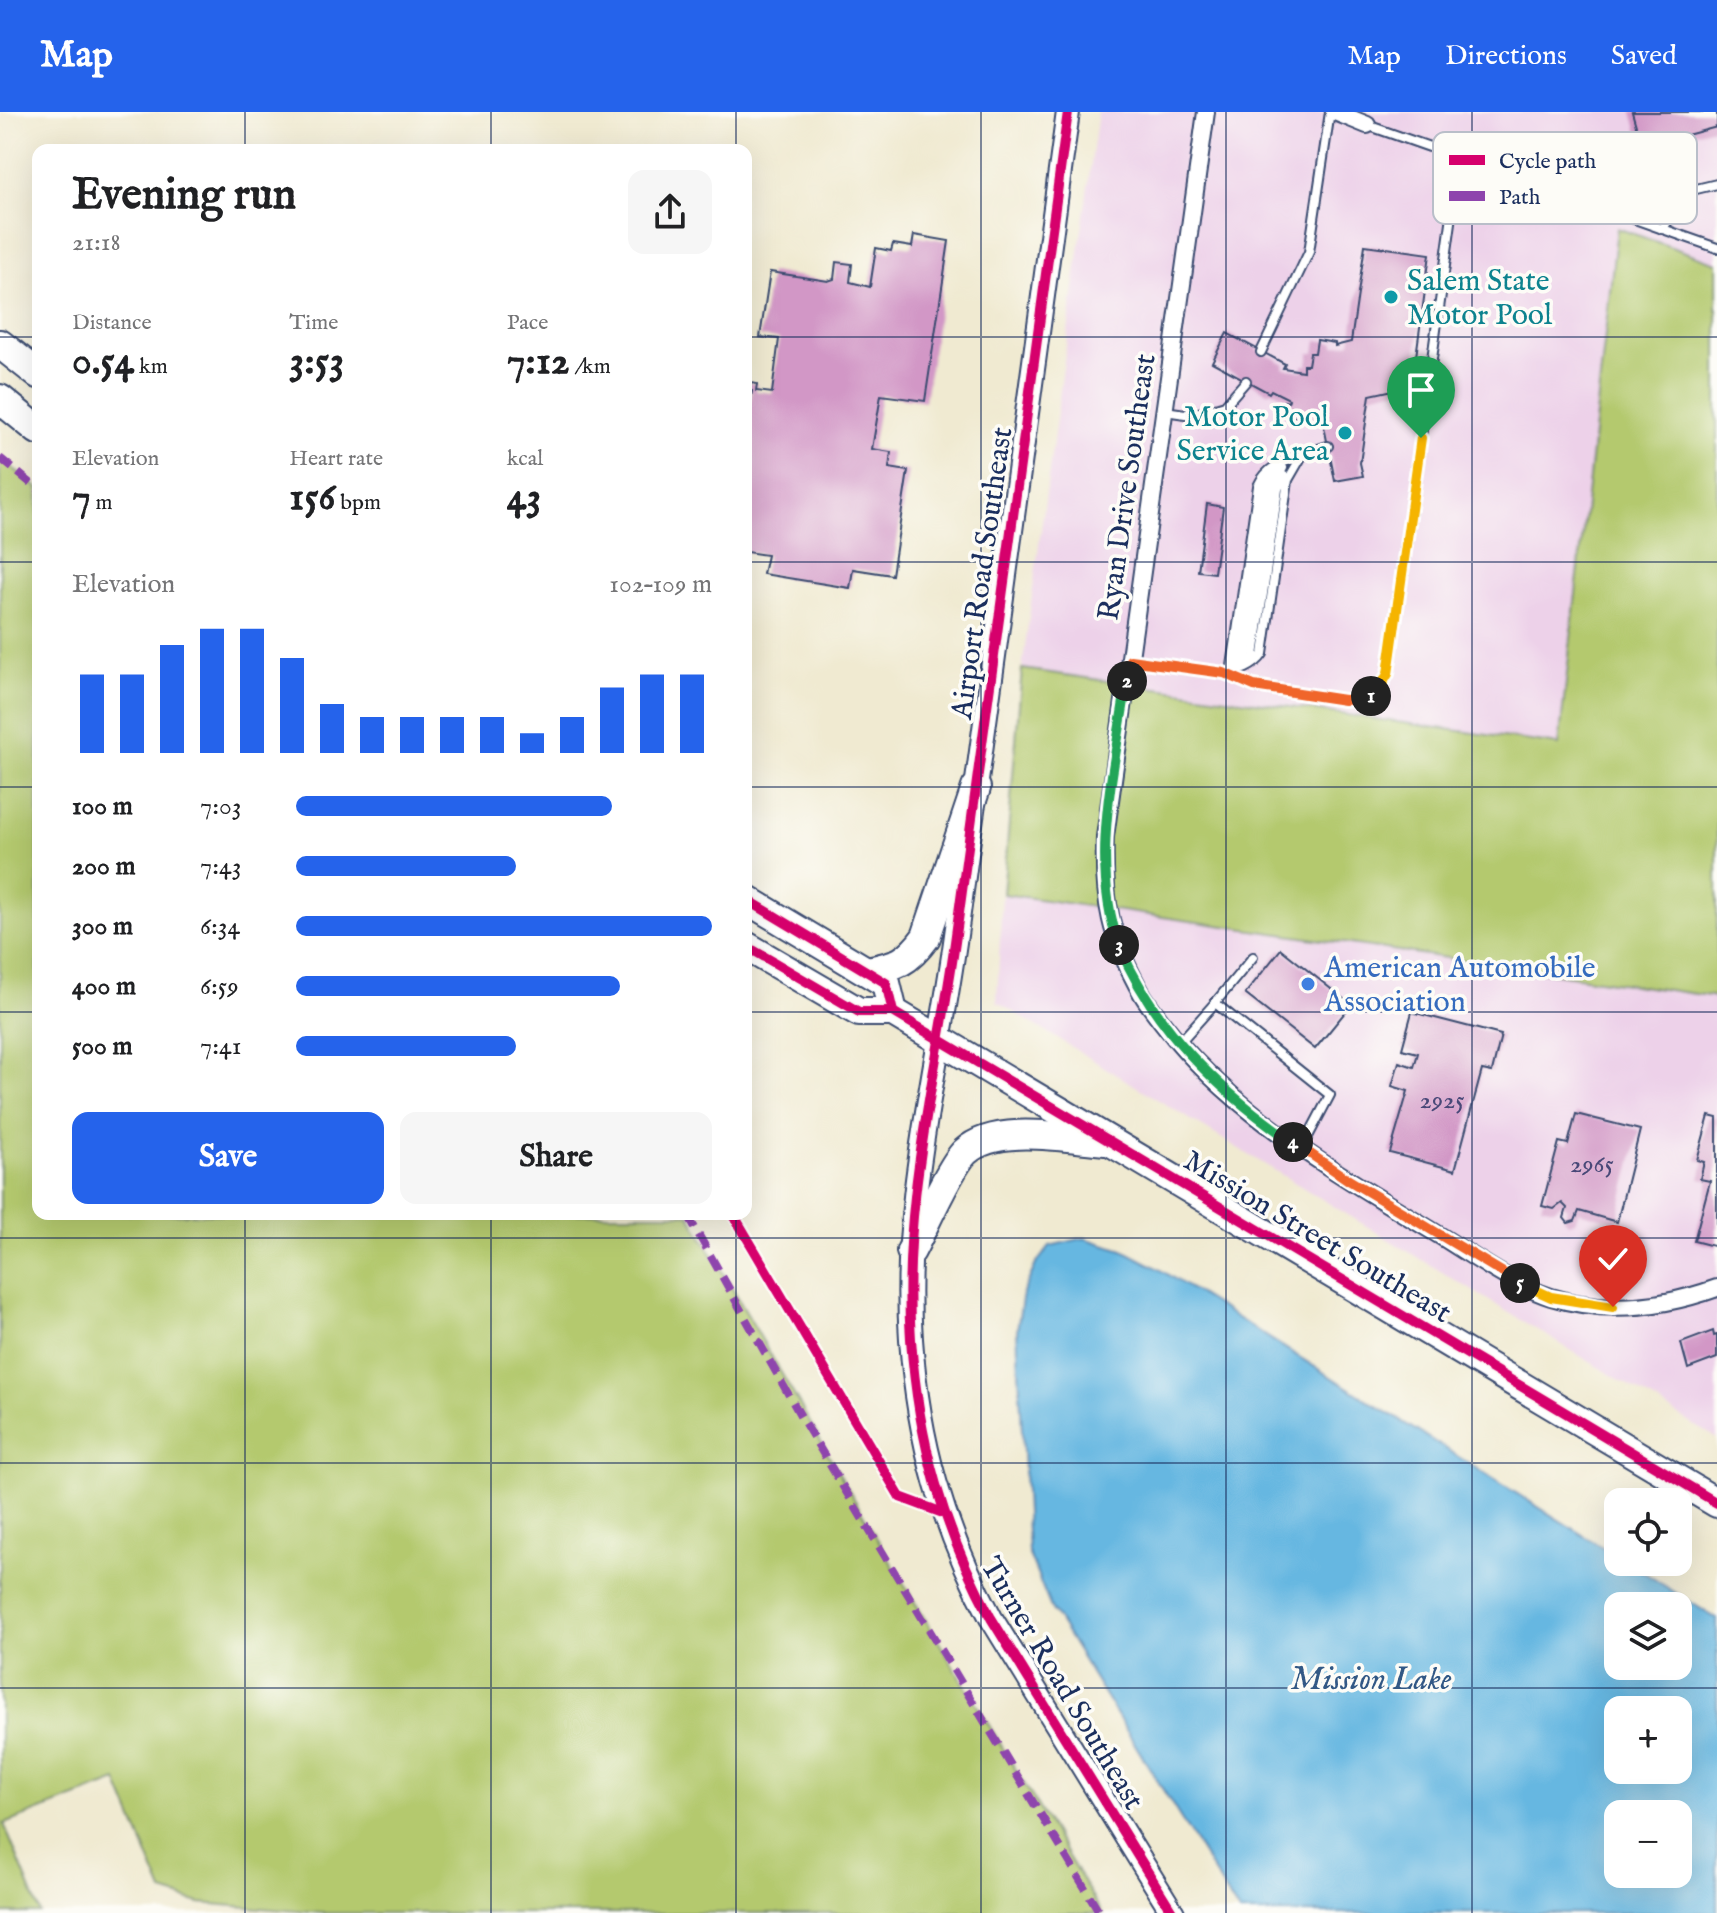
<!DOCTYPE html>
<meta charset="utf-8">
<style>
body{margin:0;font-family:"IM FELL English",serif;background:#f6f6f6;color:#202124;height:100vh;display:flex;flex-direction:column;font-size:30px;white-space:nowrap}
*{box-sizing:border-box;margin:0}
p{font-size:26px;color:#757577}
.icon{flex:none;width:44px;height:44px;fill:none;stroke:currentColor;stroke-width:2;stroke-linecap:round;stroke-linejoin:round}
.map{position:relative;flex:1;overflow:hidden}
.details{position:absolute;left:32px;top:32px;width:720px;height:1076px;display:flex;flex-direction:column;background:#fff;border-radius:16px;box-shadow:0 8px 32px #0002}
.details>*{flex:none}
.buttons{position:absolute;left:1604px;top:1376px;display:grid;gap:16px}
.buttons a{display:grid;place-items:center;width:88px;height:88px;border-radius:16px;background:#fff;box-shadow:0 8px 32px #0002;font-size:40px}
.pin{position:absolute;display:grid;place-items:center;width:68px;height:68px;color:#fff;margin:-82px -34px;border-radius:50% 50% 50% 0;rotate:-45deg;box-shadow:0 0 8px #0007}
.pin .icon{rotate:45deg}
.km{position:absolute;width:40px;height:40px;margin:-20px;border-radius:50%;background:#222;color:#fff;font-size:22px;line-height:40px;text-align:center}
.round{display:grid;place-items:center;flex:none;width:84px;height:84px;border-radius:16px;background:#f6f6f6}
.summary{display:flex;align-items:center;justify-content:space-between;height:136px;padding:0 40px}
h1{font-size:44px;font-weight:800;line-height:60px}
.metrics{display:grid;grid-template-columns:repeat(3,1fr);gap:12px;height:136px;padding:8px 40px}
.metrics div{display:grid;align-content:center}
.metrics b{font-size:40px;font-weight:800}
.metrics small{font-size:22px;font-weight:400}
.metrics p{font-size:22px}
.chart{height:224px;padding:16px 40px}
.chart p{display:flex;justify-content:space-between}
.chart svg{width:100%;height:144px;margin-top:8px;stroke:#2563eb;stroke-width:6}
.action{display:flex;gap:16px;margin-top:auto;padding:16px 40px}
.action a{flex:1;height:92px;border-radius:16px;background:#2563eb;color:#fff;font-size:32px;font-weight:800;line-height:92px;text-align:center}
.action a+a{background:#f6f6f6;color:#202124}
ul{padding:0 40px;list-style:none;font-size:26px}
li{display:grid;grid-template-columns:128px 96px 1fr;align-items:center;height:60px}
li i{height:20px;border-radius:10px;background:#2563eb}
header{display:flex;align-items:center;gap:48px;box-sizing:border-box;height:112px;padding:0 40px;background:#2563eb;color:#fff}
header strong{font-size:38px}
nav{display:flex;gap:44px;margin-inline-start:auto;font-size:28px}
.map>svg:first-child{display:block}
.built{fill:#edd1e9}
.green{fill:#b4c96e;stroke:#687c66;stroke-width:2}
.water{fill:#66b7e1;stroke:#4073a0;stroke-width:2;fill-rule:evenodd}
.building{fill:#d297c6}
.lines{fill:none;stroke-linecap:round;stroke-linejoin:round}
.lane-casing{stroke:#3b4b6f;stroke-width:12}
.street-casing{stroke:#3b4b6f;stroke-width:20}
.secondary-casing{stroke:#3b4b6f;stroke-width:26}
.highway-casing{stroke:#3b4b6f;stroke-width:32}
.lane{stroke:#fff;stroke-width:8}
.street{stroke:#fff;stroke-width:16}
.secondary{stroke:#fff;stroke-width:22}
.highway{stroke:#fff;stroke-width:28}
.quiet{stroke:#8e44ad;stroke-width:8;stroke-dasharray:16 8;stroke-linecap:butt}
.cycleway-casing{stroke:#fdfcf7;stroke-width:15}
.cycleway{stroke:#d6006c;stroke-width:10}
.split-1-casing{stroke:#fff;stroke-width:16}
.split-2-casing{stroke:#fff;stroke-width:16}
.split-3-casing{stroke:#fff;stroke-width:16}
.split-4-casing{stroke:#fff;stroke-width:16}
.split-5-casing{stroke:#fff;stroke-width:16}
.split-6-casing{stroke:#fff;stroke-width:16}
.split-1{stroke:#f5b400;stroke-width:10}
.split-2{stroke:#f0652b;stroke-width:10}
.split-3{stroke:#22a559;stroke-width:10}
.split-4{stroke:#22a559;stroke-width:10}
.split-5{stroke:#f0652b;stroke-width:10}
.split-6{stroke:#f5b400;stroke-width:10}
.grid{fill:none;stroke:#1b2f5e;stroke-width:2;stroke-opacity:0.55}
.culture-dot{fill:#0f9aa8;stroke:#fdfcf7;stroke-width:3}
.shop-dot{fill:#3f7fe0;stroke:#fdfcf7;stroke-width:3}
.labels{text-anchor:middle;stroke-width:7;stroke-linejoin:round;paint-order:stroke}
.number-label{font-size:26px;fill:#494978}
.culture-label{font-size:30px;fill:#0d838f;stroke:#fdfcf7;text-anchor:start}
.street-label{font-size:30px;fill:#1b2f5e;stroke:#fdfcf7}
.shop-label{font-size:30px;fill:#366cbe;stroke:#fdfcf7;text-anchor:start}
.water-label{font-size:32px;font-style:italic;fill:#325885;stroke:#fdfcf7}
.key{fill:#fdfcf7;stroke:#b9bec9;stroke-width:2}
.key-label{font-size:22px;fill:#1b2f5e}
</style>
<header>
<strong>Map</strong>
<nav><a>Map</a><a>Directions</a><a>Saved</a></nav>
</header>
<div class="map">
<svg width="1717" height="1801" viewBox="0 0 1717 1801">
<rect width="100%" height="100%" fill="#fdfcf7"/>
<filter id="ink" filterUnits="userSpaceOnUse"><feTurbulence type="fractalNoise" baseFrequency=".0125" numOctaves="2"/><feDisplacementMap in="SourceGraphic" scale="16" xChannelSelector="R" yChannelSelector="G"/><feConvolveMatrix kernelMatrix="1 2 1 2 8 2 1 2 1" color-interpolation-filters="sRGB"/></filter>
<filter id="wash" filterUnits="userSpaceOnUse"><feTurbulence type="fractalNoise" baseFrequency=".006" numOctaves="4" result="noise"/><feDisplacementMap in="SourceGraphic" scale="32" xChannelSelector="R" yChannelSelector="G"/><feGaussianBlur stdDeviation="1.8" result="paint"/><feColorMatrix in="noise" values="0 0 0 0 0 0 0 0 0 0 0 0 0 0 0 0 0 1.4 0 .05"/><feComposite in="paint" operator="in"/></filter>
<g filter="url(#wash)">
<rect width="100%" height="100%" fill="#f0ead1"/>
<g class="built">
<path d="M1098 0H1717V151L1617 117 1559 633 1022 557Z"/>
<path d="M1002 782 1717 885V1327L997 890Z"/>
</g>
<g class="green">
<path d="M1617 116 1717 151V885L1003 782 1022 557 1559 633Z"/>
<path d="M0 346 38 376V1102H689L889 1447 1102 1801H320L199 1791 163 1780 117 1669 4 1712 40 1801H0Z"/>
</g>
<path class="water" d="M1084 1126 1123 1138 1154 1154 1618 1445V1450H1627L1717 1507V1801H1239L1051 1496 1028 1440 1017 1218 1023 1181 1036 1152 1050 1134ZM1618 1494H1678V1554H1618ZM1618 1598H1678V1658H1618ZM1618 1702H1678V1762H1618Z"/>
<g id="blocks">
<g class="building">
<path d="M1632 0H1717V15L1642 35Z"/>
<path d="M914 123 949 129 925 289 881 283 872 337 891 340 889 356 908 359 892 463 853 457 850 476 763 462 767 443 746 440V317L752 279 746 278V270L757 272 756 279 772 281 779 227 760 225 770 160 828 169 834 167 836 150 852 152 850 170 870 175 876 136 891 139 893 132 912 135Z"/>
<path d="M1365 133 1430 142 1412 274 1370 283 1360 351 1363 364 1335 369 1323 309 1282 303 1284 289 1288 290 1289 287 1271 278 1269 281 1212 250 1227 221 1285 252 1283 256 1303 259V253H1308L1310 241H1315L1317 228 1335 231V234L1351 230Z"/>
<path d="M1207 392 1223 395 1214 461 1198 459Z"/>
<path d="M1281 837 1351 893 1315 937 1245 882Z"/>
<path d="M1412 900 1501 923 1492 960 1482 958 1455 1058 1390 1041 1408 979 1392 974 1399 950 1414 955 1418 941 1402 937Z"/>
<path d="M1576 1002 1640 1018 1617 1110 1579 1099 1575 1109 1568 1111 1564 1106 1567 1096 1562 1091 1554 1097 1542 1094 1559 1030 1568 1032Z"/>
<path d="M1709 1004 1717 1006V1135L1694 1129 1710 1069 1700 1067 1704 1050 1697 1048Z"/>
<path d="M1713 1219 1714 1224 1717 1223V1246L1688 1257 1681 1231Z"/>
</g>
</g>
</g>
<g filter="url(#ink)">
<use href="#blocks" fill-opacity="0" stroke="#3b4b6f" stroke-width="2"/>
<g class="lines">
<defs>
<g id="lane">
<path d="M1367 13 1717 136"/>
<path d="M1662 117 1692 78 1717 72"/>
<path d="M1261 240 1309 140 1330 0"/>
<path d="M1165 299 1192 303 1225 293 1246 269"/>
<path d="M1130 548 1224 561C1238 561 1255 554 1263 542L1288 368 1303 342 1328 334"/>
<path d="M1253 551 1278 377 1284 364"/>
<path d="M1245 555 1272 376 1283 356"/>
<path d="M1238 559 1265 375 1278 356"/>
<path d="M1224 561 1254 574 1344 588 1364 587 1377 580 1388 562 1460 46"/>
<path d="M1231 561 1258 374C1267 354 1283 350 1303 343"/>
<path d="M1215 891 1253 845"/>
<path d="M1180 930 1215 891 1330 983 1302 1036"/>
</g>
<g id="street">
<path d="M1206 0 1105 725C1103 789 1110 826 1142 882 1151 897 1163 911 1174 925 1244 1009 1342 1064 1434 1120 1472 1143 1509 1171 1551 1185 1606 1202 1664 1195 1717 1176"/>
<path d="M1335 0 1367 13"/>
</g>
<path id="secondary" d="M1068 0C1031 274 993 549 956 823 938 956 901 1092 911 1227 918 1329 943 1417 991 1506L1173 1801"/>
<g id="highway">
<path d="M0 232 38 262"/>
<path d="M0 287 38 318"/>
<path d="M746 787 886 871 893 900"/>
<path d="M746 834 859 900H893L1717 1391"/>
<path d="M867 859C898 853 907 851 926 825L976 676"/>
<path d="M911 1139C923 1117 949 1056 965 1040 996 1011 1066 1026 1105 1029"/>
</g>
</defs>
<use href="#lane" class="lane-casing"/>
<use href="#street" class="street-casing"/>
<use href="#secondary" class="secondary-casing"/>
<use href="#highway" class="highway-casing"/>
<use href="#lane" class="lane"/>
<use href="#street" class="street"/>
<use href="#secondary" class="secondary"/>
<use href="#highway" class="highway"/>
<g class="quiet">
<path d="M0 346 38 377"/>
<path d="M687 1102 804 1310 1100 1801"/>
</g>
<defs>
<g id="cycleway">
<path d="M1068 0C1031 274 993 549 956 823 938 956 901 1092 911 1227 918 1329 943 1417 991 1506L1173 1801"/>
<path d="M746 787 886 871 893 900"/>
<path d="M746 834 859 900H893L1717 1391"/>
<path d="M733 1102 900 1385 943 1401"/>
</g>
</defs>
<use href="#cycleway" class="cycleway-casing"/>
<use href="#cycleway" class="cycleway"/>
</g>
</g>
<g class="lines" filter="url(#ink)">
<defs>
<path id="split-1" d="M1371 584 1377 580 1388 562 1421 326"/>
<path id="split-2" d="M1127 569 1130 548 1224 561 1254 574 1344 588 1364 587 1371 584"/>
<path id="split-3" d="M1119 833C1089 749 1115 655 1127 569"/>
<path id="split-4" d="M1119 833C1154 917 1219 979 1293 1030"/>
<path id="split-5" d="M1293 1030 1347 1067 1520 1171"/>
<path id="split-6" d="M1520 1171 1551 1185 1613 1195"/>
</defs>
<use href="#split-1" class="split-1-casing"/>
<use href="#split-2" class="split-2-casing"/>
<use href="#split-3" class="split-3-casing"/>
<use href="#split-4" class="split-4-casing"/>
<use href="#split-5" class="split-5-casing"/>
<use href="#split-6" class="split-6-casing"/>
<use href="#split-1" class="split-1"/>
<use href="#split-2" class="split-2"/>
<use href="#split-3" class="split-3"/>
<use href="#split-4" class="split-4"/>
<use href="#split-5" class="split-5"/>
<use href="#split-6" class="split-6"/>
</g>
<path class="grid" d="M245 0V38M491 0V38M736 0V38M981 0V1801M1226 0V1801M1472 0V1801M0 225H38M746 225H1717M0 450H38M746 450H1717M0 675H38M746 675H1717M0 900H38M746 900H1717M245 1102V1801M491 1102V1801M736 1102V1801M0 1126H1717M0 1351H1717M0 1576H1717"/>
<g class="culture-dot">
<circle cx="1391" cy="185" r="8"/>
<circle cx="1345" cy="321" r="8"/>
</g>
<circle class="shop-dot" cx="1308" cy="872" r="8"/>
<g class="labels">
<g class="number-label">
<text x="1442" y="996">2925</text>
<text x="1592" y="1060">2965</text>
</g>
<g class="culture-label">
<text x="1407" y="178">Salem State<tspan x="1407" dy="34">Motor Pool</tspan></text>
<text x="1329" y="314" text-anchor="end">Motor Pool<tspan x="1329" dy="34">Service Area</tspan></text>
</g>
<g class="street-label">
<text transform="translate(1126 375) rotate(-82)" y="10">Ryan Drive Southeast</text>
<text transform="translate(981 461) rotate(-82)" y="10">Airport Road Southeast</text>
<text transform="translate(1318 1124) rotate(31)" y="10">Mission Street Southeast</text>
<text transform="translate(1063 1571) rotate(59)" y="10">Turner Road Southeast</text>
</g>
<g class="shop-label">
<text x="1324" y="865">American Automobile<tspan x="1324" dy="34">Association</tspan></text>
</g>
<g class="water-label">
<text x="1371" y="1577">Mission Lake</text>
</g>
</g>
<rect x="1433" y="20" width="264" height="92" rx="12" class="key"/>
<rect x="1449" y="43" width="36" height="10" fill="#d6006c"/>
<rect x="1449" y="79" width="36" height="10" fill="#8e44ad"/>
<g class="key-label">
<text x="1499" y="56">Cycle path</text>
<text x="1499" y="92">Path</text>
</g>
</svg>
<div class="buttons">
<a><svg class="icon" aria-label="locate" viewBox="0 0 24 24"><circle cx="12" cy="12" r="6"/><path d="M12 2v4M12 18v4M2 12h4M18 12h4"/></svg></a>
<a><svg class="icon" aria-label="layers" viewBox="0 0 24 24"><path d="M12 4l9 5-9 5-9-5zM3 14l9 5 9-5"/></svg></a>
<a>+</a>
<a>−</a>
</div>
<div class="pin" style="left:1421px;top:326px;background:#1e9e55"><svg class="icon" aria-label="arrive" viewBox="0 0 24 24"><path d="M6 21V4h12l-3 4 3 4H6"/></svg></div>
<div class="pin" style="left:1613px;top:1195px;background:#d93025"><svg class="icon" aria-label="check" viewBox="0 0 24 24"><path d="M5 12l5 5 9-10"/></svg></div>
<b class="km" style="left:1371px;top:584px">1</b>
<b class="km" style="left:1127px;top:569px">2</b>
<b class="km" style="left:1119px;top:833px">3</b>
<b class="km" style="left:1293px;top:1030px">4</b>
<b class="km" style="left:1520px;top:1171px">5</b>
<section class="details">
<div class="summary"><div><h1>Evening run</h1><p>21:18</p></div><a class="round"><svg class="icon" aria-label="share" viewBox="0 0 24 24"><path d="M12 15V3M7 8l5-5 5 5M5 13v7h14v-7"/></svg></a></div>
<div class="metrics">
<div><p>Distance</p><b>0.54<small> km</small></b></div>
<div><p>Time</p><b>3:53</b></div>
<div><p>Pace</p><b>7:12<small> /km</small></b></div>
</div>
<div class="metrics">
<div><p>Elevation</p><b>7<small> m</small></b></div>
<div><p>Heart rate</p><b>156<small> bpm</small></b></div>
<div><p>kcal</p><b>43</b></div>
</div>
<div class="chart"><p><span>Elevation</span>102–109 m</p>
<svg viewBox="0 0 160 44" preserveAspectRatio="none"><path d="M5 44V20M15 44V20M25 44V11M35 44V6M45 44V6M55 44V15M65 44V29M75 44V33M85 44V33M95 44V33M105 44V33M115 44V38M125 44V33M135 44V24M145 44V20M155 44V20"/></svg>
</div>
<ul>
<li><b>100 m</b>7:03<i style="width:76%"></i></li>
<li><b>200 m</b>7:43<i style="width:53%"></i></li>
<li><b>300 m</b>6:34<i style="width:100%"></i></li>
<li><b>400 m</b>6:59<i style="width:78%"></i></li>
<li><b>500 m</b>7:41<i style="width:53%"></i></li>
</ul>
<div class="action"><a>Save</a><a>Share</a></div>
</section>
</div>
